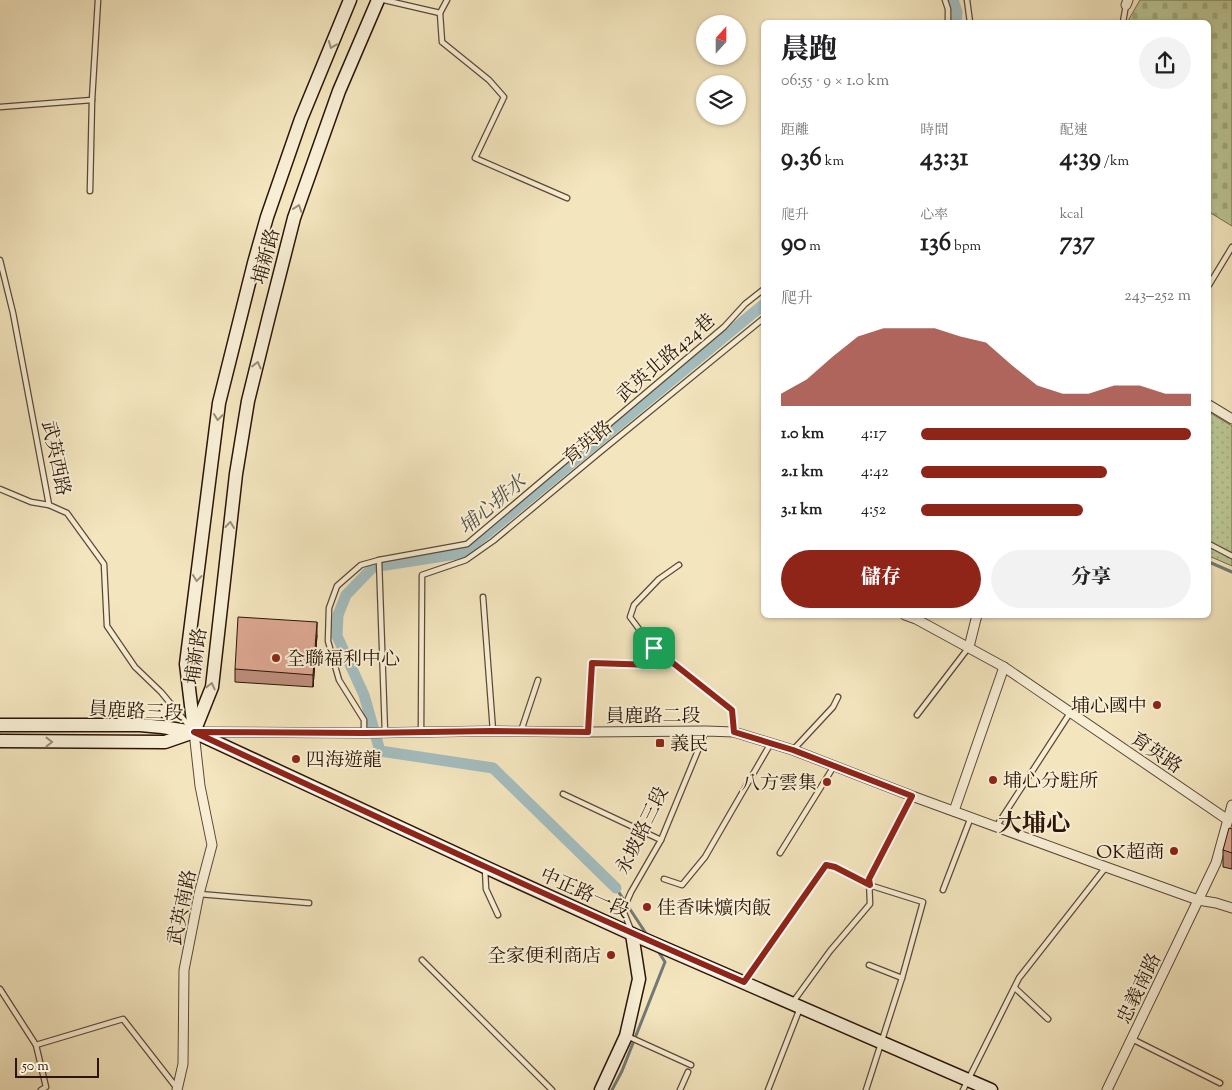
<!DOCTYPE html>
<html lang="zh-TW">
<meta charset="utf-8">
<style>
body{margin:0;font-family:"Sorts Mill Goudy","Noto Serif TC",serif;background:#f2f2f2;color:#202124;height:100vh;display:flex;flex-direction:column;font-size:19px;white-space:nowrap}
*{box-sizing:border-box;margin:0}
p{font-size:16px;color:#757577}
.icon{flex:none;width:28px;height:28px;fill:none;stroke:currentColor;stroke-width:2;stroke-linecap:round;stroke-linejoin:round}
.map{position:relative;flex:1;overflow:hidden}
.sheet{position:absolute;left:761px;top:20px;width:450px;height:598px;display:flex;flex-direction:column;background:#fff;border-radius:8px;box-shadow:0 1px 4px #0004}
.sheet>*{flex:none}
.needle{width:32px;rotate:21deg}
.tools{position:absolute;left:696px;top:15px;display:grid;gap:10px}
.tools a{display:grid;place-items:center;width:50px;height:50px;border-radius:50%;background:#fff;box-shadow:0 1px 4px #0004;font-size:25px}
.scale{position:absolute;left:15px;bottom:12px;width:84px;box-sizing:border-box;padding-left:5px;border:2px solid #2a1507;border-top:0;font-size:14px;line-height:18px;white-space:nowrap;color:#2a1507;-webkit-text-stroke:4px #f7eed5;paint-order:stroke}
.pin{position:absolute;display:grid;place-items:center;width:42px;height:42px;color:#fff;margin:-21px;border-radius:10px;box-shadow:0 2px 8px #0006}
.round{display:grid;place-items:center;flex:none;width:52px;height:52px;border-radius:26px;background:#f2f2f2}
.overview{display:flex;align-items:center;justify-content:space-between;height:85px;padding:0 20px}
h1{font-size:28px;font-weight:800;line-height:38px}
.metrics{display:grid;grid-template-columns:repeat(3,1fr);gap:8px;height:85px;padding:5px 20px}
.metrics div{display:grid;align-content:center}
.metrics b{font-size:25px;font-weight:800}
.metrics small{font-size:14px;font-weight:400}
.metrics p{font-size:14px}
.chart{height:140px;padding:10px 20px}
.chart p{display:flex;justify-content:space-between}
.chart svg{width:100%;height:90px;margin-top:5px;fill:#8f2418;opacity:.7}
.action{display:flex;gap:10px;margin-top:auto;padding:10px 20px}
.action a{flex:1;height:58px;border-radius:30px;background:#8f2418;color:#fff;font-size:20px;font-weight:800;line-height:58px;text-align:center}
.action a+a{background:#f2f2f2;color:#202124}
ul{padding:0 20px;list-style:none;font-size:16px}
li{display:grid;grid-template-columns:80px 60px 1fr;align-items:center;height:38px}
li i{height:12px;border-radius:6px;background:#8f2418}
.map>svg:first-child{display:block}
.cemetery{fill:url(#cemetery-stones);stroke:#726d4d}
.park{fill:url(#park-dots);stroke:#726d4d}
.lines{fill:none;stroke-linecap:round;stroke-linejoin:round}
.stream{stroke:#737975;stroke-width:3}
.canal{stroke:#a3bcbe;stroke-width:11}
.lane-casing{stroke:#5c4935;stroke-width:7}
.street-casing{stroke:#5c4935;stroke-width:11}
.secondary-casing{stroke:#2a1507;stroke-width:15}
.lane{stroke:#f7eed5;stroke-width:4.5}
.street{stroke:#f7eed5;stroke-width:9}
.secondary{stroke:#f7eed5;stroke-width:12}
.wall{fill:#be8f7d;stroke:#2a1507}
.shaded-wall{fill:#9b7466;stroke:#2a1507}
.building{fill:#dda691;stroke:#2a1507}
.oneway{stroke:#9b8c78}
.route-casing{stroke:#fff;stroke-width:10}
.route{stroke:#8f2418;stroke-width:6}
.poi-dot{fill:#8f2418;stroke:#f7eed5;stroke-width:2}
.labels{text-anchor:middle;stroke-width:4;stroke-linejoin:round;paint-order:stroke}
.street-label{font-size:19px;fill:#2a1507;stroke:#f7eed5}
.poi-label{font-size:19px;fill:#2a1507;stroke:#f7eed5;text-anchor:start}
.water-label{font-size:20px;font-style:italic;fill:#544f47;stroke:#f7eed5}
.district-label{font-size:24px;font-weight:bold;fill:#2a1507;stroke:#f7eed5}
</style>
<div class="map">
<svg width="1232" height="1090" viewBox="0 0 1232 1090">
<defs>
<pattern id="cemetery-stones" width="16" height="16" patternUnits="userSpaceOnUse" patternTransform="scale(1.25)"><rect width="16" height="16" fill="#bac593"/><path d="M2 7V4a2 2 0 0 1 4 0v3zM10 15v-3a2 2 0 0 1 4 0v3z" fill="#a0a87d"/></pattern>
<pattern id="park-dots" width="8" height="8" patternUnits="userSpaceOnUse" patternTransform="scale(1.25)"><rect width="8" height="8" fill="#bac593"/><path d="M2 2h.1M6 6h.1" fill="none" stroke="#a0a87d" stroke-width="1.8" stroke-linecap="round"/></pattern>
</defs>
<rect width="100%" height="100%" fill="#f3e5be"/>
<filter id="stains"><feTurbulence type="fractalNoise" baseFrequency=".004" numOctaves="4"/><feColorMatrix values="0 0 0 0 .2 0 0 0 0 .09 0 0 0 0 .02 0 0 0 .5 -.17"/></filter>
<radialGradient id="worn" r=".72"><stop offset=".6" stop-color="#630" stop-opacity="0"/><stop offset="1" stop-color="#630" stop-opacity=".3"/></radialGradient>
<path class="cemetery" d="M1140 0H1232V226L1209 212V22H1129V19Z"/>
<path class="park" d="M1209 412 1232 426V566L1209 556Z"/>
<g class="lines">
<g class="stream">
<path d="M1209 562 1232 572"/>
<path d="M616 888 647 935"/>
<path d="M612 1090 622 1071 665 962 658 951"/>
</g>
<g class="canal">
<path d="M953 0 957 12 956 22"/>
<path d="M616 888 493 768 380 751 364 695 337 636 338 615 346 595 373 567 463 553 764 304"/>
</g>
<defs>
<g id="lane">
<path d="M384 0 440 13 447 0"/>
<path d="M945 0 948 9V22"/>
<path d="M967 0 970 22"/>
<path d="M440 13 442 42 489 80 504 97 475 158 567 198"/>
<path d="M1123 22 1126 5"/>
<path d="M0 107 92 100 98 0"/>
<path d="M90 191 92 100"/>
<path d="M0 260 13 313 49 505 67 513 104 564 107 626 135 667 161 692 190 727"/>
<path d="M1209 285 1232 247"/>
<path d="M0 489 31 502 49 505"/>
<path d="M1209 544 1232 556"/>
<path d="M379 560 385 733"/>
<path d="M679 565 659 579 634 605 630 617 654 649 732 710 734 732"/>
<path d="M483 597 493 731"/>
<path d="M917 715 969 647"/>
<path d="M521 731 538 680"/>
<path d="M421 732 422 575 466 560 493 541 600 452 764 318"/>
<path d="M588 732 592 663 654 665V649"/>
<path d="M364 733V720L339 680 328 641 329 608 337 586 361 565 379 560 467 544 724 327 745 304 764 289"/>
<path d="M793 750 833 707 838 697"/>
<path d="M563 794 661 840"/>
<path d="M996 827 1070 713"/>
<path d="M780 853 834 766"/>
<path d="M485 869 486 889 498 915"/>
<path d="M664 879 682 885 705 857 771 743"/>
<path d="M943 890 971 817"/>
<path d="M199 894 309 903"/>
<path d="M631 930 623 910 631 892 661 840 706 731"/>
<path d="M422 960 552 1090"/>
<path d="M745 980 826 865 835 867 869 885 923 902 902 978 869 965"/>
<path d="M1015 988 1048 1019"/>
<path d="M0 989 36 1045 123 1019 176 1087"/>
<path d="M793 1002 830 951 870 904 869 879 912 797"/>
<path d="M627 1036 691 1065"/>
<path d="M1132 1039 1220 1083"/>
<path d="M36 1045 46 1087 41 1090"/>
<path d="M680 1090 688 1072"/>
<path d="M768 1090 800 1008"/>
<path d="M866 1090 902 978"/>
<path d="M963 1090 1019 978 1106 867"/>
</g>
<g id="street">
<path d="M1126 5 1128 0"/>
<path d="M1209 405 1232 419"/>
<path d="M905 615 916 619 1004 667 1228 820"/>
<path d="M969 647 977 615"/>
<path d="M954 811 1004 667"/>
<path d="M177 1090 183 1064 184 970 199 894 212 845 200 786 194 732 364 733 493 731 588 732 706 731 734 732 793 750 912 796 1106 867 1198 900 1216 903 1232 908"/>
<path d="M1107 1090 1216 863 1232 805"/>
</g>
<g id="secondary">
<path d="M0 725H140L162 727 194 732 485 867 632 934 991 1090"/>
<path d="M194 730 186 664 219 403 254 263 267 217 301 119 350 0"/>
<path d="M194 732 212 687 236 474 248 401 269 316 294 218 339 91 378 0"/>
<path d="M0 741 165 742 191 733"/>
<path d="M601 1090 626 1036 639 979 632 934"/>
</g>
</defs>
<use href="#lane" class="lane-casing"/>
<use href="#street" class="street-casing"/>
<use href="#secondary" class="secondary-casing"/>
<use href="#lane" class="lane"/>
<use href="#street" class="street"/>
<use href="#secondary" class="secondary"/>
</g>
<g class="wall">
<path d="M317 635 313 687 235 682V669Z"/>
<path d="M1232 829V869L1223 867V850Z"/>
</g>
<path class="shaded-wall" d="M317 622V635L313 687V675Z"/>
<g class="building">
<path d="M238 617 317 622 313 675 235 669Z"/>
<path d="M1229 828 1232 829V853L1223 850Z"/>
</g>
<defs><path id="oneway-chevron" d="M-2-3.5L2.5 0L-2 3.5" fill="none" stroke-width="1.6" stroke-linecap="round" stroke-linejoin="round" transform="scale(1.25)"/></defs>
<g class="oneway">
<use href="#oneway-chevron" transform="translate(332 45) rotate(112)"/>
<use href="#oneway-chevron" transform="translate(298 208) rotate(-71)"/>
<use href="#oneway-chevron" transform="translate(257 365) rotate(-76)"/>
<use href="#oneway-chevron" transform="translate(218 417) rotate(97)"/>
<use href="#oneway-chevron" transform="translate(230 525) rotate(-84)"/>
<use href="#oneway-chevron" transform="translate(197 578) rotate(97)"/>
<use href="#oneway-chevron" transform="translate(211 686) rotate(-77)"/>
<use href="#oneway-chevron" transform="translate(49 742)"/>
</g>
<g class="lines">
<defs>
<path id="route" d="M654 648 732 710 734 732 793 750 912 796 869 879 870 885 835 867 826 865 744 982C559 902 377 817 194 732L364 733 492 731 588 732 592 663 654 665Z"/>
</defs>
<use href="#route" class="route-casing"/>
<use href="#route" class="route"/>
</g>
<g class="poi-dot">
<circle cx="276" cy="658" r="5"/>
<circle cx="1157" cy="705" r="5"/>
<rect x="655" y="738" width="10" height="10" rx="2.5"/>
<circle cx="296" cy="759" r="5"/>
<circle cx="993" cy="780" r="5"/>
<circle cx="827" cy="782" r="5"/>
<circle cx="1174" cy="851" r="5"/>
<circle cx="647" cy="907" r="5"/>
<circle cx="611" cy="955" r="5"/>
</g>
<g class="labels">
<g class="street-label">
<text transform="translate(265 256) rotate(-75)" y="7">埔新路</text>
<text transform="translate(665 357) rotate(-41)" y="7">武英北路424巷</text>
<text transform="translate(587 442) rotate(-40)" y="7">育英路</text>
<text transform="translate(57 458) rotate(78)" y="7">武英西路</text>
<text transform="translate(195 656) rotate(-82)" y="7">埔新路</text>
<text transform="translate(136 710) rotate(3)" y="7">員鹿路三段</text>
<text x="653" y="722">員鹿路二段</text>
<text transform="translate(1157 752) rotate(34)" y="7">育英路</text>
<text transform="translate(641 830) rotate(-64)" y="7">永坡路三段</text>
<text transform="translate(585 892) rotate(24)" y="7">中正路一段</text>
<text transform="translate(181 907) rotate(-78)" y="7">武英南路</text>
<text transform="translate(1138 988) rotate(-64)" y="7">忠義南路</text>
</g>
<g class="poi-label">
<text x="286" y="665">全聯福利中心</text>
<text x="1147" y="712" text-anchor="end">埔心國中</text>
<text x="670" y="750">義民</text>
<text x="306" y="766">四海遊龍</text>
<text x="1003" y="787">埔心分駐所</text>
<text x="817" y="789" text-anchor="end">八方雲集</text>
<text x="1164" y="858" text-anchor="end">OK超商</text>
<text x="657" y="914">佳香味爌肉飯</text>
<text x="601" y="962" text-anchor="end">全家便利商店</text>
</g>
<g class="water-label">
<text transform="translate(492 504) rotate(-40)" y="7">埔心排水</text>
</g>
<g class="district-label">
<text x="1034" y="831">大埔心</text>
</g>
</g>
<rect width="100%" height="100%" filter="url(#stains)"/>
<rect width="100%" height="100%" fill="url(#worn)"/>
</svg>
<div class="tools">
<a><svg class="needle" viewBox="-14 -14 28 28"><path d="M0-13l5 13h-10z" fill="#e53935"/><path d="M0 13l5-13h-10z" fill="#757577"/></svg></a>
<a><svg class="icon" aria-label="layers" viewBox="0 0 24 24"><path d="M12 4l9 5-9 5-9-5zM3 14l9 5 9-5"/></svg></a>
</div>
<div class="scale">50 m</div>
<div class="pin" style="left:654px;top:648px;background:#1e9e55"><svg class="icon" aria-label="arrive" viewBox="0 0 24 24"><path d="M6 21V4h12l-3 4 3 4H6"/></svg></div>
<section class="sheet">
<div class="overview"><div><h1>晨跑</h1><p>06:55 · 9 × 1.0 km</p></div><a class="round"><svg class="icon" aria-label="share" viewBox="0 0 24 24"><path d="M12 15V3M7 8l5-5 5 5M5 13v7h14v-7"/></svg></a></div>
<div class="metrics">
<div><p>距離</p><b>9.36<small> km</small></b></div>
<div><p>時間</p><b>43:31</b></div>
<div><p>配速</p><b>4:39<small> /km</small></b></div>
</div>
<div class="metrics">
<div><p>爬升</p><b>90<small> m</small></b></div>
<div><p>心率</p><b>136<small> bpm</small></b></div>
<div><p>kcal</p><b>737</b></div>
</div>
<div class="chart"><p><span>爬升</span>243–252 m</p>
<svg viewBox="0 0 160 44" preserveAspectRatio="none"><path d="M0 44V38L10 31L20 20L30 10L40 6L50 6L60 6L70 10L80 13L90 24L100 34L110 38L120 38L130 34L140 34L150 38L160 38V44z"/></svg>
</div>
<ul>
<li><b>1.0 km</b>4:17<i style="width:100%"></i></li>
<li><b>2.1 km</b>4:42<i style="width:69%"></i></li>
<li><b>3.1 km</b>4:52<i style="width:60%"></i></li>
</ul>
<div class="action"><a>儲存</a><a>分享</a></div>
</section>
</div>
